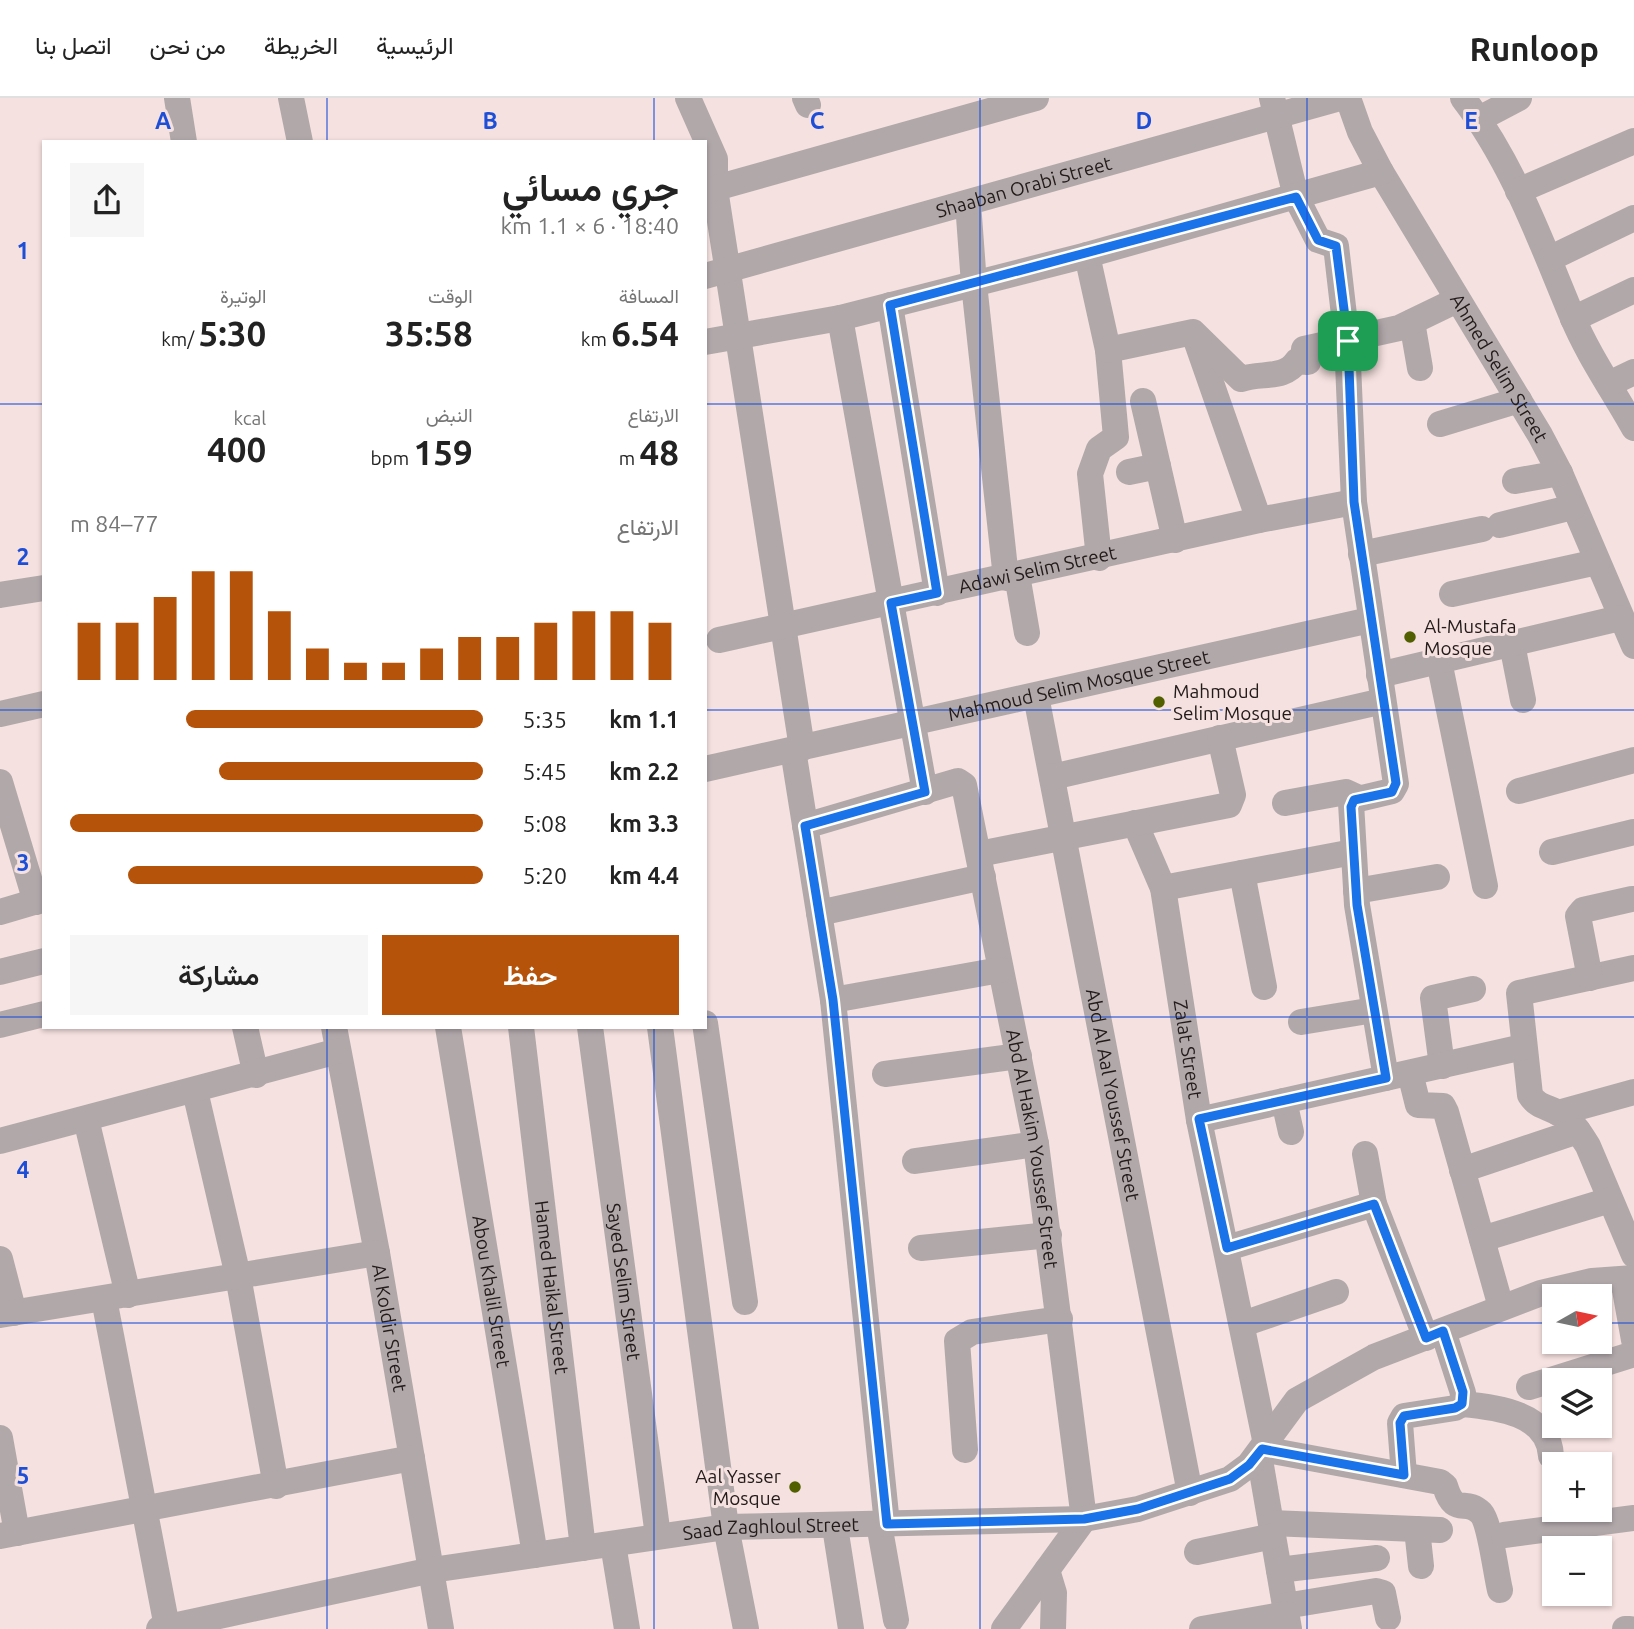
<!DOCTYPE html>
<html lang="ar">
<meta charset="utf-8">
<style>
body{margin:0;font-family:Ubuntu,Vazirmatn,sans-serif;background:#f6f6f6;color:#222;direction:rtl;height:100vh;display:flex;flex-direction:column;font-size:26px;white-space:nowrap}
*{box-sizing:border-box;margin:0}
p{font-size:23px;color:#767676}
.icon{flex:none;width:38px;height:38px;fill:none;stroke:currentColor;stroke-width:2;stroke-linecap:round;stroke-linejoin:round}
.map{position:relative;flex:1;overflow:hidden;direction:ltr}
.side{position:absolute;left:42px;top:42px;width:665px;height:889px;display:flex;flex-direction:column;background:#fff;border-radius:0px;box-shadow:0 2px 5px #0004;direction:rtl}
.side>*{flex:none}
.needle{width:46px;rotate:81deg}
.controls{position:absolute;left:1542px;top:1186px;display:grid;gap:14px}
.controls a{display:grid;place-items:center;width:70px;height:70px;border-radius:0px;background:#fff;box-shadow:0 2px 5px #0004;font-size:35px}
.pin{position:absolute;display:grid;place-items:center;width:60px;height:60px;color:#fff;margin:-30px;border-radius:14px;box-shadow:0 4px 10px #0006}
.round{display:grid;place-items:center;flex:none;width:74px;height:74px;border-radius:0px;background:#f6f6f6}
.head{display:flex;align-items:center;justify-content:space-between;height:119px;padding:0 28px}
h1{font-size:38px;font-weight:600;line-height:52px}
.stats{display:grid;grid-template-columns:repeat(3,1fr);gap:10px;height:119px;padding:7px 28px}
.stats div{display:grid;align-content:center}
.stats b{font-size:35px;font-weight:600}
.stats small{font-size:19px;font-weight:400}
.stats p{font-size:19px}
.chart{height:196px;padding:14px 28px}
.chart p{display:flex;justify-content:space-between}
.chart svg{width:100%;height:126px;margin-top:7px;stroke:#b45309;stroke-width:6}
.cta{display:flex;gap:14px;margin-top:auto;padding:14px 28px}
.cta a{flex:1;height:80px;border-radius:0px;background:#b45309;color:#fff;font-size:28px;font-weight:600;line-height:80px;text-align:center}
.cta a+a{background:#f6f6f6;color:#222}
ul{padding:0 28px;list-style:none;font-size:23px}
li{display:grid;grid-template-columns:112px 84px 1fr;align-items:center;height:52px}
li i{height:18px;border-radius:9px;background:#b45309}
header{display:flex;align-items:center;gap:42px;box-sizing:border-box;height:98px;padding:0 35px;background:#fff;border-bottom:2px solid #e0e0e0}
header strong{font-size:33px}
nav{display:flex;gap:38px;margin-inline-start:auto;font-size:24px}
.map>svg:first-child{display:block}
.lines{fill:none;stroke-linecap:round;stroke-linejoin:round}
.minor{stroke:#b1a8aa;stroke-width:26}
.route-casing{stroke:#fff;stroke-width:14}
.route{stroke:#1a73e8;stroke-width:9}
.grid{fill:none;stroke:#1d4ed8;stroke-width:2;stroke-opacity:0.55}
.poi-dot{fill:#525f00;stroke:#f5e1df;stroke-width:2.5}
.labels{text-anchor:middle;stroke-width:6;stroke-linejoin:round;paint-order:stroke}
.street-label{font-size:19px;fill:#221b1a;stroke:#f5e1df}
.poi-label{font-size:19px;fill:#221b1a;stroke:#f5e1df;text-anchor:start}
.grid-label{font-size:23px;text-anchor:middle;font-weight:bold;fill:#1d4ed8;stroke:#f5e1df;stroke-width:6;stroke-linejoin:round;paint-order:stroke}
</style>
<header>
<strong>Runloop</strong>
<nav><a>الرئيسية</a><a>الخريطة</a><a>من نحن</a><a>اتصل بنا</a></nav>
</header>
<div class="map">
<svg width="1634" height="1531" viewBox="0 0 1634 1531">
<rect width="100%" height="100%" fill="#f5e1df"/>
<g class="lines">
<g class="minor">
<path d="M177 0 184 44"/>
<path d="M291 0 300 44"/>
<path d="M688 0 715 61V91L802 650"/>
<path d="M805 0 808 7"/>
<path d="M1272 0 1296 99 1318 142 1336 148 1347 243 1354 404 1396 686 1392 693 1354 702 1351 705 1357 807 1386 980"/>
<path id="s1" d="M1348 0 1360 34 1381 74 1540 337 1560 375 1634 548"/>
<path d="M1463 0C1513 65 1541 144 1572 218 1588 257 1614 294 1634 330"/>
<path d="M1479 21 1519 0"/>
<path d="M705 93 1036 0"/>
<path d="M1518 93 1634 43"/>
<path d="M968 105 974 186 1006 480"/>
<path d="M1087 157 1108 252 1116 339 1099 351 1090 376 1099 460"/>
<path d="M1551 160 1634 120"/>
<path id="s2" d="M705 178 1340 0"/>
<path d="M890 207 937 495"/>
<path d="M840 220 925 694"/>
<path d="M1573 221 1634 192"/>
<path d="M1412 224 1420 270"/>
<path d="M1195 239 1259 422"/>
<path d="M705 244 840 220 1087 157 1381 74"/>
<path d="M1108 252 1193 234 1241 281C1263 274 1284 282 1297 263L1308 264 1304 251 1399 230 1457 202"/>
<path d="M1609 286 1634 274"/>
<path d="M1143 303 1175 442"/>
<path d="M1440 326 1519 302"/>
<path d="M1129 374 1158 368"/>
<path d="M1515 383 1560 375"/>
<path d="M1500 427 1573 409"/>
<path d="M1361 456 1482 431"/>
<path d="M1017 477 1027 535"/>
<path d="M1452 496 1597 464"/>
<path d="M0 497 44 490"/>
<path id="s3" d="M719 542 1259 422 1354 404"/>
<path d="M1512 546 1523 602"/>
<path d="M1439 563 1485 788"/>
<path d="M1379 577 1620 520"/>
<path id="s4" d="M1036 598 1190 1395"/>
<path d="M0 616 44 606"/>
<path d="M793 652 833 902 887 1426"/>
<path id="s5" d="M705 671 1370 522"/>
<path d="M1052 679 1383 603"/>
<path d="M0 684 36 804"/>
<path d="M1519 693 1634 662"/>
<path d="M1285 705 1346 694 1359 700"/>
<path id="s6" d="M1135 725 1163 790 1199 1022 1266 1346"/>
<path id="s7" d="M805 728 958 683 964 687 1036 1046 1084 1421 1004 1531"/>
<path d="M1552 754 1634 734"/>
<path d="M979 756 1229 707 1233 697 1220 640"/>
<path d="M1242 775 1264 889"/>
<path d="M1163 790 1353 754"/>
<path d="M1356 793 1437 779"/>
<path d="M0 814 44 801"/>
<path d="M819 815 983 779"/>
<path d="M1634 870 1519 895 1530 997C1538 1010 1550 1009 1562 1017 1574 1025 1581 1037 1588 1048L1634 1157"/>
<path d="M0 874 44 863"/>
<path d="M1590 880 1578 818 1583 812 1632 801"/>
<path d="M833 902 1000 872"/>
<path d="M1301 924 1374 912"/>
<path d="M705 925 745 1204"/>
<path d="M0 927 44 916"/>
<path d="M245 929 256 977"/>
<path id="s8" d="M334 929 377 1155 441 1531"/>
<path id="s9" d="M448 929 535 1457"/>
<path id="s10" d="M521 929 583 1450"/>
<path id="s11" d="M590 929 658 1438"/>
<path d="M660 929 726 1429 746 1531"/>
<path d="M1442 968 1433 900 1473 891"/>
<path d="M1410 975 1418 1007 1443 1008 1446 1014 1501 1209"/>
<path d="M885 976 1019 958"/>
<path d="M195 993 238 1178 276 1388"/>
<path d="M1284 1003 1291 1034"/>
<path d="M1558 1015 1634 994"/>
<path d="M86 1021 128 1197"/>
<path d="M1199 1022 1523 949"/>
<path d="M0 1043 338 953"/>
<path d="M1365 1056 1374 1106 1426 1240"/>
<path d="M915 1063 1036 1046"/>
<path d="M1462 1072 1578 1033"/>
<path d="M1482 1141 1610 1102"/>
<path d="M921 1150 1049 1137"/>
<path d="M1227 1150 1374 1106"/>
<path d="M0 1161 14 1215"/>
<path d="M1623 1181 1634 1242"/>
<path d="M104 1201 167 1529"/>
<path d="M0 1217 377 1155"/>
<path d="M1243 1226 1336 1194"/>
<path d="M1529 1289 1634 1256"/>
<path d="M1462 1306C1496 1309 1549 1315 1551 1358"/>
<path d="M0 1340 17 1435"/>
<path d="M1262 1351 1440 1384 1445 1388C1455 1420 1465 1399 1481 1415 1490 1425 1496 1476 1500 1492"/>
<path d="M965 1352 957 1243 972 1234 1060 1221"/>
<path d="M1259 1356 1289 1531"/>
<path d="M1404 1377 1400 1325 1404 1318 1455 1310 1462 1306 1463 1295 1443 1233"/>
<path d="M1271 1425 1440 1432"/>
<path d="M879 1426 896 1522"/>
<path d="M835 1429 851 1531"/>
<path d="M1417 1431 1421 1468"/>
<path d="M1504 1437 1634 1420"/>
<path d="M0 1438 412 1360"/>
<path d="M613 1446 627 1531"/>
<path d="M1197 1454 1273 1438"/>
<path d="M1047 1472 1054 1495 1053 1531"/>
<path d="M1279 1472 1377 1460"/>
<path d="M1285 1508 1376 1493 1383 1495 1388 1520"/>
<path id="s12" d="M159 1531 432 1472 726 1429 1084 1421 1138 1411 1230 1381 1249 1367 1297 1302 1374 1259 1541 1195 1592 1183 1634 1180"/>
<path d="M1202 1531 1287 1516"/>
<path d="M1625 1531H1630"/>
</g>
</g>
<g class="lines">
<defs>
<path id="route" d="M1296 99 1318 142 1336 148 1348 243 1354 404 1396 685 1392 694 1354 702 1351 709 1357 807 1386 980 1199 1021 1227 1150 1374 1106 1426 1240 1443 1233 1463 1294 1462 1306 1455 1310 1404 1318 1400 1325 1404 1377 1262 1351 1249 1367 1230 1381 1138 1411 1084 1421 887 1426 833 902 805 728 925 694 891 505 937 495 890 207Z"/>
</defs>
<use href="#route" class="route-casing"/>
<use href="#route" class="route"/>
</g>
<path class="grid" d="M327 0V44M654 0V44M980 0V1531M1307 0V1531M0 306H44M705 306H1634M0 612H44M705 612H1634M0 919H44M705 919H1634M327 929V1531M654 929V1531M0 1225H1554M1600 1225H1634"/>
<g class="poi-dot">
<circle cx="1410" cy="539" r="7"/>
<circle cx="1159" cy="604" r="7"/>
<circle cx="795" cy="1389" r="7"/>
</g>
<g class="labels">
<g class="street-label">
<text dy="7" stroke="none"><textPath href="#s2" startOffset="331">Shaaban Orabi Street</textPath></text>
<text dy="7" stroke="none"><textPath href="#s1" startOffset="310">Ahmed Selim Street</textPath></text>
<text dy="7" stroke="none"><textPath href="#s3" startOffset="326">Adawi Selim Street</textPath></text>
<text dy="7" stroke="none"><textPath href="#s5" startOffset="383">Mahmoud Selim Mosque Street</textPath></text>
<text dy="7" stroke="none"><textPath href="#s6" startOffset="234">Zalat Street</textPath></text>
<text dy="7" stroke="none"><textPath href="#s4" startOffset="406">Abd Al Aal Youssef Street</textPath></text>
<text dy="7" stroke="none"><textPath href="#s7" startOffset="537">Abd Al Hakim Youssef Street</textPath></text>
<text dy="7" stroke="none"><textPath href="#s11" startOffset="257">Sayed Selim Street</textPath></text>
<text dy="7" stroke="none"><textPath href="#s10" startOffset="262">Hamed Haikal Street</textPath></text>
<text dy="7" stroke="none"><textPath href="#s9" startOffset="268">Abou Khalil Street</textPath></text>
<text dy="7" stroke="none"><textPath href="#s8" startOffset="306">Al Koldir Street</textPath></text>
<text dy="7" stroke="none"><textPath href="#s12" startOffset="621">Saad Zaghloul Street</textPath></text>
</g>
<g class="poi-label">
<text x="1424" y="535">Al-Mustafa<tspan x="1424" dy="22">Mosque</tspan></text>
<text x="1173" y="600">Mahmoud<tspan x="1173" dy="22">Selim Mosque</tspan></text>
<text x="781" y="1385" text-anchor="end">Aal Yasser<tspan x="781" dy="22">Mosque</tspan></text>
</g>
</g>
<g class="grid-label">
<text x="163" y="31">A</text>
<text x="490" y="31">B</text>
<text x="817" y="31">C</text>
<text x="1144" y="31">D</text>
<text x="1471" y="31">E</text>
<text x="23" y="161">1</text>
<text x="23" y="467">2</text>
<text x="23" y="773">3</text>
<text x="23" y="1080">4</text>
<text x="23" y="1386">5</text>
</g>
</svg>
<div class="controls">
<a><svg class="needle" viewBox="-14 -14 28 28"><path d="M0-13l5 13h-10z" fill="#e53935"/><path d="M0 13l5-13h-10z" fill="#767676"/></svg></a>
<a><svg class="icon" aria-label="layers" viewBox="0 0 24 24"><path d="M12 4l9 5-9 5-9-5zM3 14l9 5 9-5"/></svg></a>
<a>+</a>
<a>−</a>
</div>
<div class="pin" style="left:1348px;top:243px;background:#1e9e55"><svg class="icon" aria-label="arrive" viewBox="0 0 24 24"><path d="M6 21V4h12l-3 4 3 4H6"/></svg></div>
<section class="side">
<div class="head"><div><h1>جري مسائي</h1><p>18:40 · 6 × 1.1 km</p></div><a class="round"><svg class="icon" aria-label="share" viewBox="0 0 24 24"><path d="M12 15V3M7 8l5-5 5 5M5 13v7h14v-7"/></svg></a></div>
<div class="stats">
<div><p>المسافة</p><b>6.54<small> km</small></b></div>
<div><p>الوقت</p><b>35:58</b></div>
<div><p>الوتيرة</p><b>5:30<small> /km</small></b></div>
</div>
<div class="stats">
<div><p>الارتفاع</p><b>48<small> m</small></b></div>
<div><p>النبض</p><b>159<small> bpm</small></b></div>
<div><p>kcal</p><b>400</b></div>
</div>
<div class="chart"><p><span>الارتفاع</span>77–84 m</p>
<svg viewBox="0 0 160 44" preserveAspectRatio="none"><path d="M5 44V24M15 44V24M25 44V15M35 44V6M45 44V6M55 44V20M65 44V33M75 44V38M85 44V38M95 44V33M105 44V29M115 44V29M125 44V24M135 44V20M145 44V20M155 44V24"/></svg>
</div>
<ul>
<li><b>1.1 km</b>5:35<i style="width:72%"></i></li>
<li><b>2.2 km</b>5:45<i style="width:64%"></i></li>
<li><b>3.3 km</b>5:08<i style="width:100%"></i></li>
<li><b>4.4 km</b>5:20<i style="width:86%"></i></li>
</ul>
<div class="cta"><a>حفظ</a><a>مشاركة</a></div>
</section>
</div>
